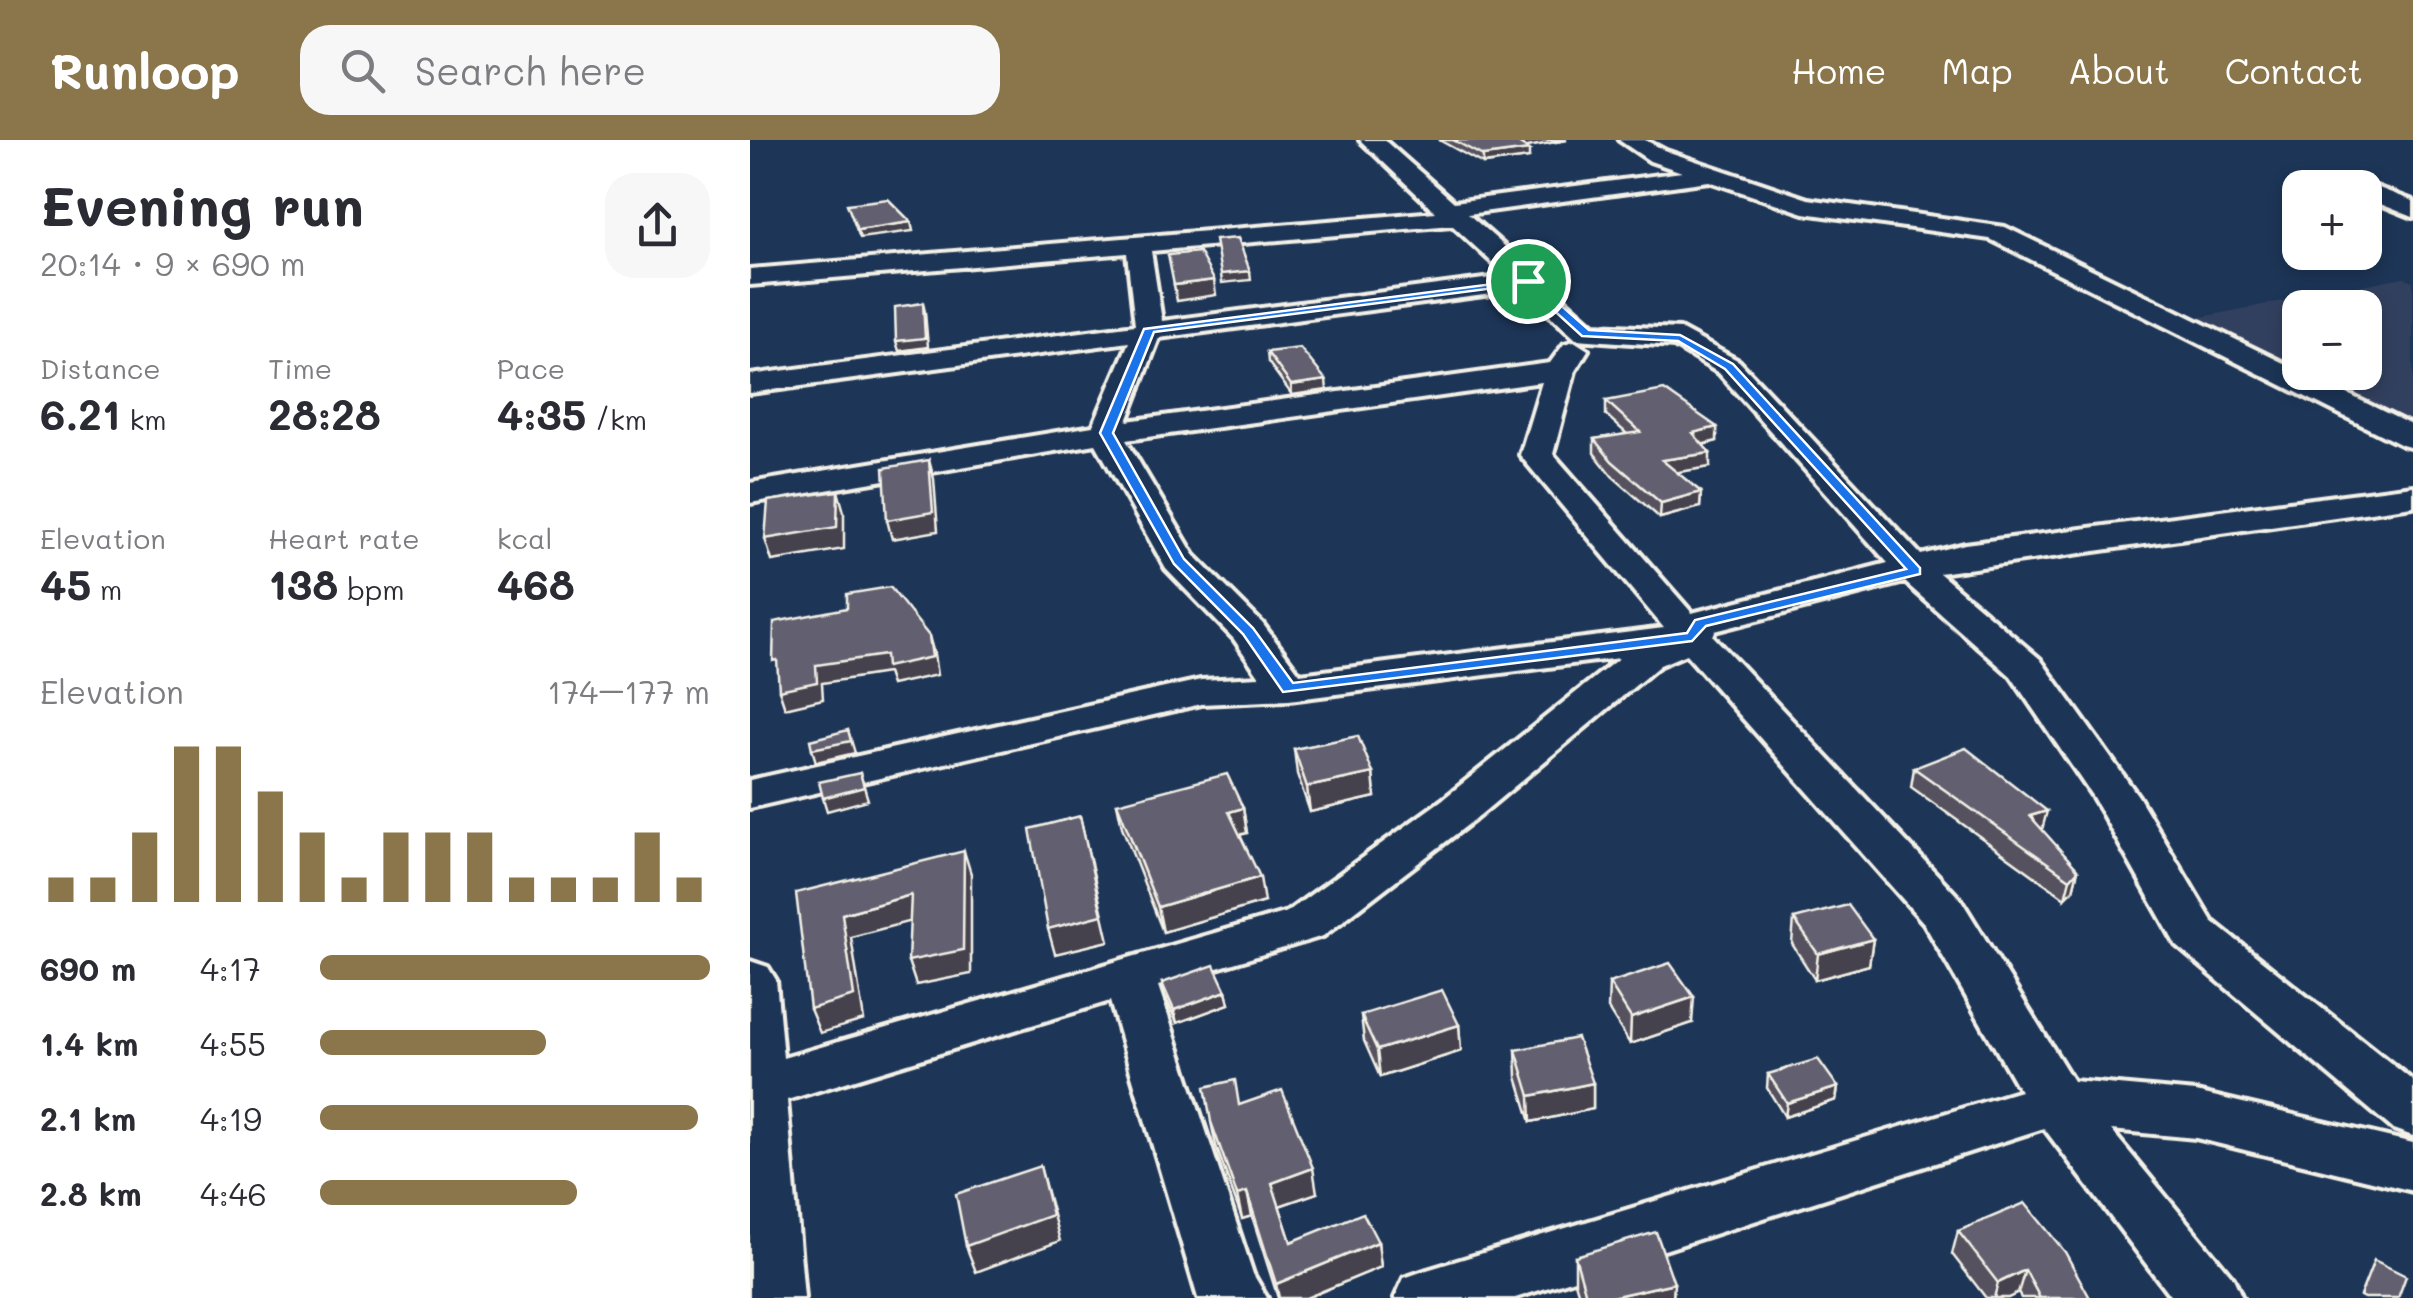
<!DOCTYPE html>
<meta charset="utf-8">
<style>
body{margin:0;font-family:Mali,sans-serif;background:#f7f7f7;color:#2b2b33;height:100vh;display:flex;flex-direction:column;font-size:38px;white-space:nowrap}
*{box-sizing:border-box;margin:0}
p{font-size:32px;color:#7c7c81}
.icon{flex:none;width:55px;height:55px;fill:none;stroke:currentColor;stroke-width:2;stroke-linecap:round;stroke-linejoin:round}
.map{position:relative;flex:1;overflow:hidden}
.sheet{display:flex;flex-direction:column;background:#fff;width:750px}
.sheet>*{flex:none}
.fabs{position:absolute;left:1532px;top:30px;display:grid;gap:20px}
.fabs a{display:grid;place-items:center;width:100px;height:100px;border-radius:20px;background:#fff;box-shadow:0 5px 15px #0003;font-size:50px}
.pin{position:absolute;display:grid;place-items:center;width:85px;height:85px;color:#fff;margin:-42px;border:5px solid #fff;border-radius:50%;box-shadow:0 2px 10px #0007}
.round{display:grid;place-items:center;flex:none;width:105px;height:105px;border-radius:30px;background:#f7f7f7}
.headline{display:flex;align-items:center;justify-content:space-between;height:170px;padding:0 40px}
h1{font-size:55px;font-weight:800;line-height:75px}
.metrics{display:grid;grid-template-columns:repeat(3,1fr);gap:15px;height:170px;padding:10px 40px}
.metrics div{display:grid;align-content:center}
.metrics b{font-size:42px;font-weight:800}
.metrics small{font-size:28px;font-weight:400}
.metrics p{font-size:28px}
.chart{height:280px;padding:20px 40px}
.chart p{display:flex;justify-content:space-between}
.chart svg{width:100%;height:180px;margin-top:10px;stroke:#8a764a;stroke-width:6}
ul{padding:0 40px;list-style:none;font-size:32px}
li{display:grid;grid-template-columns:160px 120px 1fr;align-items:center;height:75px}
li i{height:25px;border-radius:12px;background:#8a764a}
header{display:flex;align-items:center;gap:60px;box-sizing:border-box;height:140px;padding:0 50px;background:#8a764a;color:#fff}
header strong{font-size:48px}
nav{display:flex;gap:55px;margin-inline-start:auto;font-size:35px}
.search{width:700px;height:90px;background:#f7f7f7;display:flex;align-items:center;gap:25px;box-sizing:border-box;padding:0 35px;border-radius:30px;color:#7c7c81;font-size:38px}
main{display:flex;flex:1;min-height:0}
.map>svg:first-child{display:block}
.built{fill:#32415e;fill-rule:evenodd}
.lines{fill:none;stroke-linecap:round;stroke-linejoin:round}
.minor-casing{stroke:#f4f1e8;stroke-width:8}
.minor{fill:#1d3557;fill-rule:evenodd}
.wall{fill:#54515f;stroke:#f4f1e8;stroke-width:2.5}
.shaded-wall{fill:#45424e;stroke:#f4f1e8;stroke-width:2.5}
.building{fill:#625e6f;stroke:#f4f1e8;stroke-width:2.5}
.route{fill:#1a73e8;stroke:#fff;stroke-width:2.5;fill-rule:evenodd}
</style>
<header>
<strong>Runloop</strong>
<div class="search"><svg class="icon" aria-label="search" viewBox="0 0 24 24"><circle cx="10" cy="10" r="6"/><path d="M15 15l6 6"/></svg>Search here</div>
<nav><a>Home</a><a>Map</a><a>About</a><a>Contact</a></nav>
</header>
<main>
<section class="sheet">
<div class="headline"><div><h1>Evening run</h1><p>20:14 · 9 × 690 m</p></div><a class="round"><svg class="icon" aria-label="share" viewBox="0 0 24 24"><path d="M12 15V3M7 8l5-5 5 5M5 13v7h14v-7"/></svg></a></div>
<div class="metrics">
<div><p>Distance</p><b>6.21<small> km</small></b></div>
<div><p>Time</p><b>28:28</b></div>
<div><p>Pace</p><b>4:35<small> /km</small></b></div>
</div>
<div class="metrics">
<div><p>Elevation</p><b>45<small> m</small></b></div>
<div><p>Heart rate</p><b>138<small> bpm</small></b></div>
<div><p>kcal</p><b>468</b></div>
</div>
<div class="chart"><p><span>Elevation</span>174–177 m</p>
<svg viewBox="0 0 160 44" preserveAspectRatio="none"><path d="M5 44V38M15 44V38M25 44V27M35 44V6M45 44V6M55 44V17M65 44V27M75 44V38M85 44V27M95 44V27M105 44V27M115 44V38M125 44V38M135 44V38M145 44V27M155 44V38"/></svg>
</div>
<ul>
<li><b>690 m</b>4:17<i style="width:100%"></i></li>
<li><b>1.4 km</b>4:55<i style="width:58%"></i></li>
<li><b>2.1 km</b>4:19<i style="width:97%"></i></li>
<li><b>2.8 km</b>4:46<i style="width:66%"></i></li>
</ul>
</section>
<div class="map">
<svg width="1663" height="1158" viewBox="0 0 1663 1158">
<rect width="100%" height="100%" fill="#1d3557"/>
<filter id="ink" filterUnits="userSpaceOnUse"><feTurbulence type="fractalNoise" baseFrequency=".01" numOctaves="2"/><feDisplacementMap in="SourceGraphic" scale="20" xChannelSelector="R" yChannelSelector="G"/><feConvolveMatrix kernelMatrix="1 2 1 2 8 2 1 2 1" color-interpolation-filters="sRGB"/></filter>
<g filter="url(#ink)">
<path class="built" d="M1653 137 1663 141V289L1442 179ZM1550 168H1615V232H1550Z"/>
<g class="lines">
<defs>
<g id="minor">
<path d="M610 0H634L704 62 932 32 900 21 869 0H895L916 11 1058 59 1255 87 1663 286V308L1652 305 1240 99 1054 73 959 41 718 74 844 185 930 189 989 221 1171 415 1215 404 1663 346V366L1189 433 1290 519 1388 656 1462 781 1663 941V996L1643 989 1426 805 1343 657 1261 536 1155 442 965 491 963 496 1211 760 1323 941 1446 952 1663 1003V1051L1446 998 1361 990 1483 1138 1492 1158H1422L1294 988 765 1158H645L654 1138 677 1130 1270 951 1174 783 936 514 910 525 724 680 573 796 408 846 503 1134 517 1158H448L360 861 37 960 54 1158H0V821L18 827 26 840 33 918 537 772 692 660 869 518 539 560 451 564 0 668V640L451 540 510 537 484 499 416 429 346 304 0 363V343L343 286 379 202 0 253V235L385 185 377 113 0 145V129L686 72ZM702 85 757 136 412 181 401 111ZM772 150 826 199 924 206 969 233 1138 423 942 473 803 314 825 231 838 210 824 201 814 204 800 223 377 281 409 198ZM792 242 770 315 914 488 550 534 512 483 444 415 376 300Z"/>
<path d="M1626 47 1663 61V77L1618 59V49Z"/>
</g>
</defs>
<use href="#minor" class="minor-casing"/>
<use href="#minor" class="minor"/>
</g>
<g class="wall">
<path d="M689 0H817L775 7 779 18 733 24Z"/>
<path d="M517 212 577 250 542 255 518 222Z"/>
<path d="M856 261 967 287V301L953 305 960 327 926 332 951 352 950 367 910 378 862 336 844 313V299L877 294 856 275Z"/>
<path d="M544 609 623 633 625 657 560 672 547 634Z"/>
<path d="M1164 628 1292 690 1328 730 1323 750 1315 758 1161 647Z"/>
<path d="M367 663 493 668 497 693 490 695 514 762 413 792 372 687Z"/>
<path d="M1044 779 1123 799 1119 825 1065 840 1042 804Z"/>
<path d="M412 843 476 851 479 864 427 883 415 856Z"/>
<path d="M859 843 942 883 880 904 858 869Z"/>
<path d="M611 875 709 885 711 911 630 937 614 901Z"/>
<path d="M766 910 843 943V969L781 982 767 937Z"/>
<path d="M1018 934 1088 947 1086 960 1035 977 1017 948Z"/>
<path d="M489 965 567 1053 529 1066 541 1102H628L631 1127 556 1158H528L502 1076 492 1079 466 1006 461 982Z"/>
<path d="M1208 1091 1340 1158H1271L1268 1153 1258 1158H1236L1202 1114Z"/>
<path d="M825 1116 924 1143 923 1158H830L825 1142Z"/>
</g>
<g class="shaded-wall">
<path d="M773 0H817L766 9 765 1Z"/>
<path d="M779 10V18L733 24V16Z"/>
<path d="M161 82 163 91 110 98 107 90Z"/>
<path d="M500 131 501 140 472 143 471 134Z"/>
<path d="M464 140 466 155 427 161 424 145Z"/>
<path d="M173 163 175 172 178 207 149 211 146 201Z"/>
<path d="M576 240 577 250 542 255 541 245Z"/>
<path d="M967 287V301L942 307 943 293Z"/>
<path d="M960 313V327L911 335 912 320Z"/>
<path d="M179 320 184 339 188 391 142 399 137 380Z"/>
<path d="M88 351 94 372V409L22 421 15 399Z"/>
<path d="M951 352 950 367 910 378 911 363Z"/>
<path d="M179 496 184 514 187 535 141 545 137 533 72 543 73 559 35 568 29 550 66 525Z"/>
<path d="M98 590 105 613 66 622 62 609Z"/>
<path d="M110 633 118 660 77 671 73 658Z"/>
<path d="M623 633 625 657 560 672 557 647Z"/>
<path d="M493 668 497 693 483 696 479 672Z"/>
<path d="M1297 671 1292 690 1280 676Z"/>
<path d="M330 676 359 801 305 814 298 789Z"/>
<path d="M214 711 221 734V834L166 845 158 821Z"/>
<path d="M1328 730 1323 750 1315 758 1320 739Z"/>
<path d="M510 737 514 762 413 792 408 767Z"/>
<path d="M161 755 169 779 101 797 114 880 70 893 60 869 92 774Z"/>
<path d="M1123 799 1119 825 1065 840 1068 814Z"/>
<path d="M476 851 479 864 427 883 424 870Z"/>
<path d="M944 857 942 883 880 904 881 878Z"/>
<path d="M709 885 711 911 630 937 627 910Z"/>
<path d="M843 943V969L781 982 780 956Z"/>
<path d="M1088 947 1086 960 1035 977 1037 963Z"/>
<path d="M290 1026 310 1101 226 1132 216 1106Z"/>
<path d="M563 1028 567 1053 526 1067 522 1043Z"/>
<path d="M497 1052 502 1076 492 1079 487 1055Z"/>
<path d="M628 1102 631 1127 556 1158H529L526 1144Z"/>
<path d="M1275 1130 1268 1153 1258 1158H1244L1248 1143Z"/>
<path d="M924 1143 923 1158H857Z"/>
</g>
<g class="building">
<path d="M703 0H773L765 1 779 10 733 16Z"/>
<path d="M138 59 161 82 107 90 97 64Z"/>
<path d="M488 98 500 131 471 134 465 100Z"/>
<path d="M449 112 464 140 424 145 418 115Z"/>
<path d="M173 163 175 198 146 201 145 167Z"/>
<path d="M550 208 576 240 541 245 517 212Z"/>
<path d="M914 250 967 287 943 293 960 313 912 320 951 352 911 363 862 321 844 299 890 292 856 261Z"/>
<path d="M179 320 183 372 137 380 134 328Z"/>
<path d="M88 351 87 387 15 399 18 361Z"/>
<path d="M140 447 179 496 182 517 136 527 135 515 66 525 67 542 29 550 27 520 23 521 24 482 97 468V454Z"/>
<path d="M98 590 101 601 62 609 60 600Z"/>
<path d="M608 596 623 633 557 647 544 609Z"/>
<path d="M1216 608 1297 671 1280 676 1328 730 1320 739 1164 628Z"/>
<path d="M110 633 114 647 73 658 69 642Z"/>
<path d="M477 634 493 668 479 672 510 737 408 767 367 663Z"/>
<path d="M330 676 352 775 298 789 280 689Z"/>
<path d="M214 711 213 810 158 821 161 755 92 774 104 856 60 869 46 753Z"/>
<path d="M1098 765 1123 799 1068 814 1044 779Z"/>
<path d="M920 823 944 857 881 878 859 843Z"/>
<path d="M464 825 476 851 424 870 412 843Z"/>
<path d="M692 850 709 885 627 910 611 875Z"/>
<path d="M827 898 843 943 780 956 766 910Z"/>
<path d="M1068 919 1088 947 1037 963 1018 934Z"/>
<path d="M485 940 489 965 532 950 563 1028 522 1043 541 1102 613 1073 628 1102 526 1144 497 1052 487 1055 461 982 455 947Z"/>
<path d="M290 1026 302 1075 216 1106 206 1054Z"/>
<path d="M1275 1063 1315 1112 1340 1158H1290L1275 1130 1248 1143 1208 1091Z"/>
<path d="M906 1092 924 1143 857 1158H837L825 1116Z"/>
<path d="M1624 1120 1656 1136 1648 1158H1614L1610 1156Z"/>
</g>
</g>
<path class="route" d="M781 139 839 190 930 195 983 224 1170 428V434L956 486 942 501 533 552 493 494 424 424 350 293 394 189ZM775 144 832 196 928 201 975 229 1156 429 945 480 937 493 543 543 503 488 434 419 363 293 404 192Z"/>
</svg>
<div class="fabs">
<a>+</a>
<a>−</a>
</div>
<div class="pin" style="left:778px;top:141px;background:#1e9e55"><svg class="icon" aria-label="arrive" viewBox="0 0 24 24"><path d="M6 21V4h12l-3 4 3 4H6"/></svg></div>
</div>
</main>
